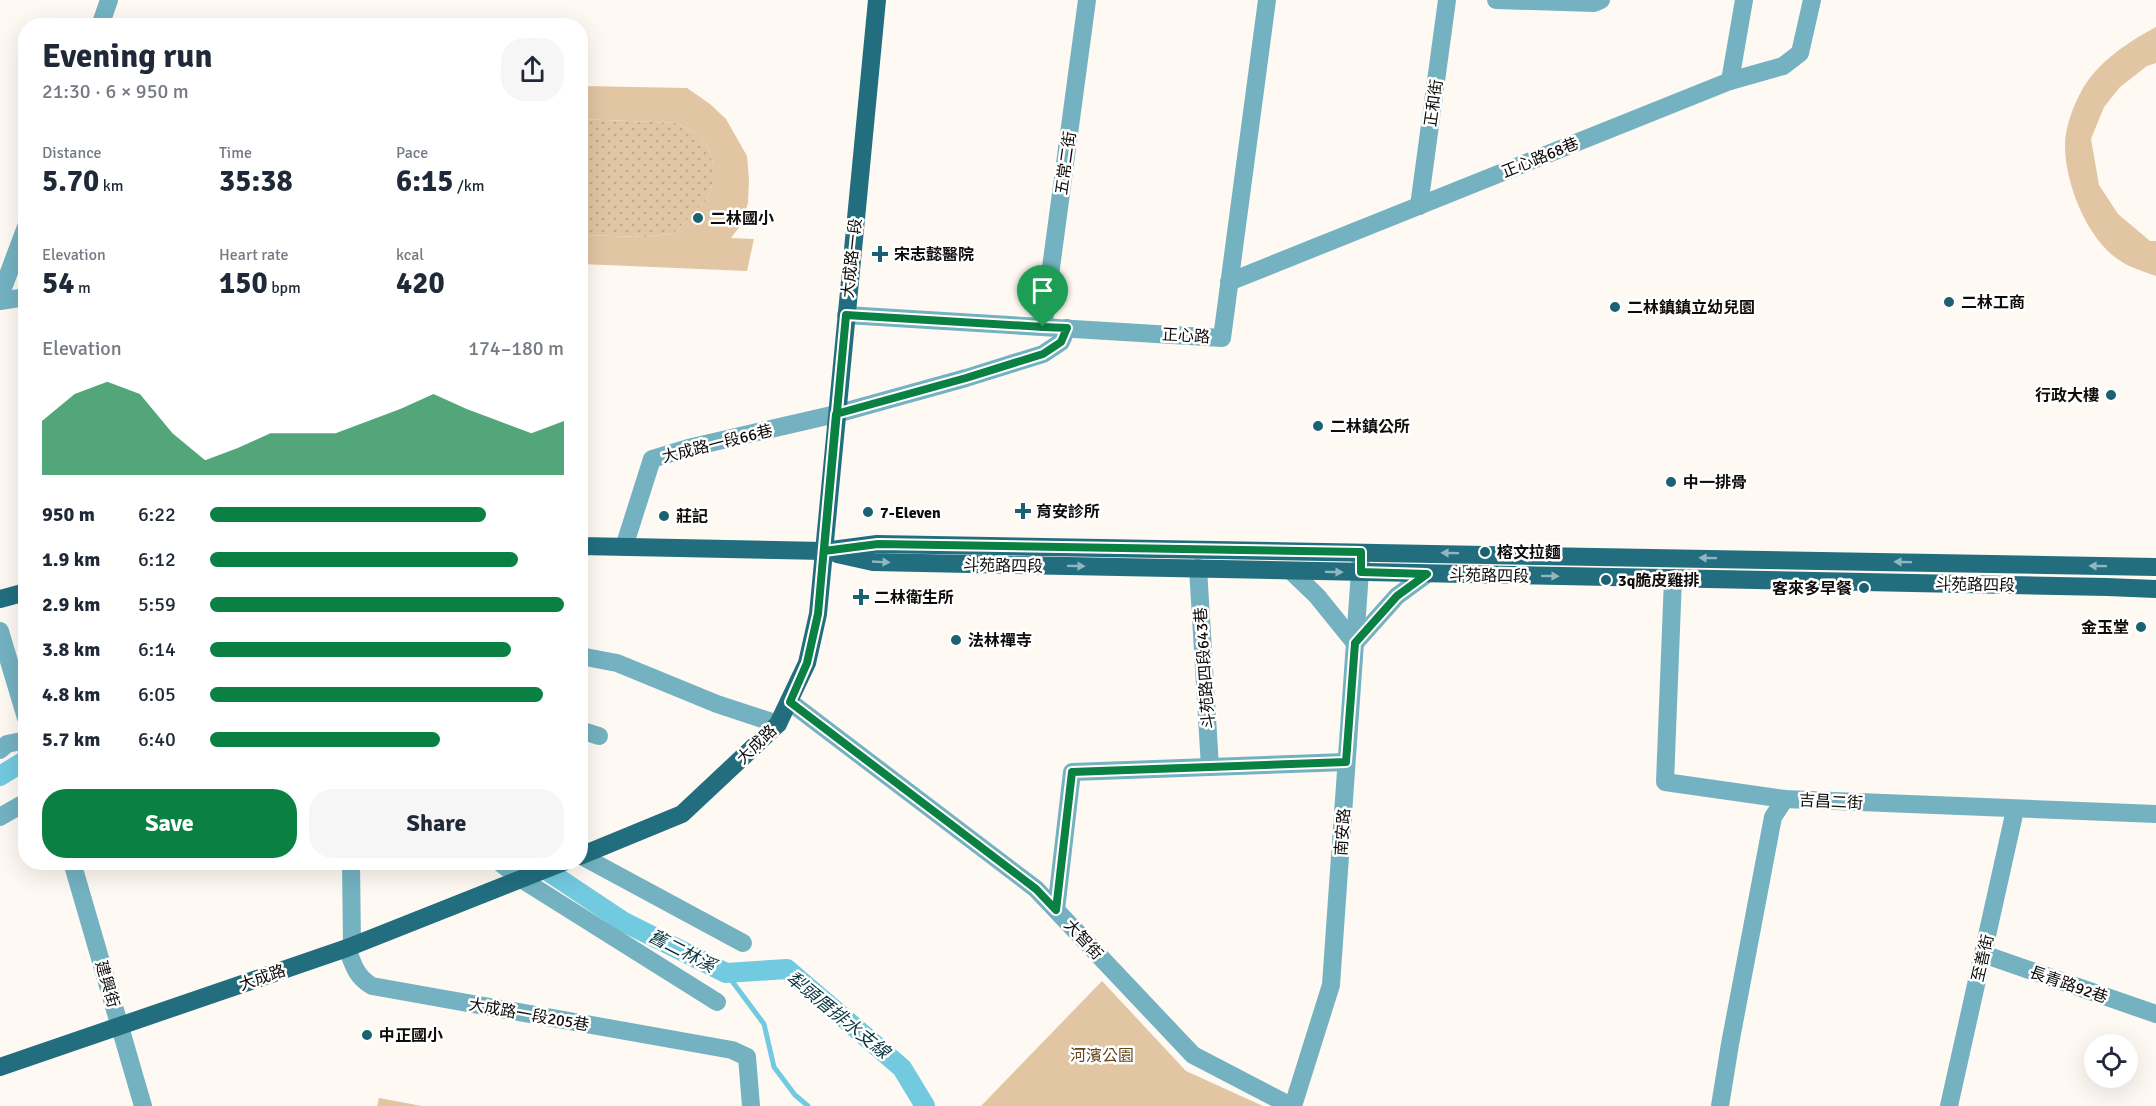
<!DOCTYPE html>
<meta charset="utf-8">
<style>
body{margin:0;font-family:Signika,"Noto Sans TC",sans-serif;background:#f6f6f7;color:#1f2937;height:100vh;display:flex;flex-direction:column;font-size:22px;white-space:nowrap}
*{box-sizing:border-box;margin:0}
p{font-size:20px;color:#747a83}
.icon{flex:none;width:33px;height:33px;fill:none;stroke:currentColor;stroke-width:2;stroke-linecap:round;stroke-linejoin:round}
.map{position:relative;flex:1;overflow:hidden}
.drawer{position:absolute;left:18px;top:18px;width:570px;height:852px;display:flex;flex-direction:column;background:#fff;border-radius:24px;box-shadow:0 6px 24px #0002}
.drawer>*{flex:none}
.controls{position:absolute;left:2084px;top:1034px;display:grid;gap:12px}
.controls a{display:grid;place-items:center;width:54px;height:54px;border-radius:50%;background:#fff;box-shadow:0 6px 24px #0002;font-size:30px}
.pin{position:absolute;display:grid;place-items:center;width:51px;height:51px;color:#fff;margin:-62px -26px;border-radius:50% 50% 50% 0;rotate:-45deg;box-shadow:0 0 6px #0007}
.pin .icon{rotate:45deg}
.round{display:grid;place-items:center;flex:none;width:63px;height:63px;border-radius:24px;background:#f6f6f7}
.overview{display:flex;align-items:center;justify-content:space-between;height:102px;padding:0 24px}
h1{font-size:33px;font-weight:700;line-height:45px}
.metrics{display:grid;grid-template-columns:repeat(3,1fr);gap:9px;height:102px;padding:6px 24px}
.metrics div{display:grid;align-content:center}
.metrics b{font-size:30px;font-weight:700}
.metrics small{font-size:16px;font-weight:400}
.metrics p{font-size:16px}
.chart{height:168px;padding:12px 24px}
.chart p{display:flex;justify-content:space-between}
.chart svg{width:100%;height:108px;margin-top:6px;fill:#0b8043;opacity:.7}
.cta{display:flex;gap:12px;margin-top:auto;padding:12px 24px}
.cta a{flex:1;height:69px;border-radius:24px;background:#0b8043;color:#fff;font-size:24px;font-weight:700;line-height:69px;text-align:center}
.cta a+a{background:#f6f6f7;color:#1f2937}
ul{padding:0 24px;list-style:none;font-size:20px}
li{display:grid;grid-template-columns:96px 72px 1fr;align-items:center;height:45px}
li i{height:15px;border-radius:8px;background:#0b8043}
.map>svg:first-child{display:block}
.grass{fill:url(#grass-dots)}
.green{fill:#e2c6a3}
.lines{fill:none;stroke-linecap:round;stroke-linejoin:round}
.stream{stroke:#72cae0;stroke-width:5}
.canal{stroke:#72cae0;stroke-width:20}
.minor{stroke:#74b2c2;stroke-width:18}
.major{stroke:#226e7f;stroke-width:18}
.oneway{fill:#90b6bf}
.route-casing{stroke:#fff;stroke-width:12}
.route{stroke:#0b8043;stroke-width:8}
.poi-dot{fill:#1a6271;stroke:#fff;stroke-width:2}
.labels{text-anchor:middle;stroke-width:5;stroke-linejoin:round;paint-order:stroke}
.street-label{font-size:16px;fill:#0e0c0a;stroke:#fff}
.poi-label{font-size:16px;font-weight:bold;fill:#0e0c0a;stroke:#fff;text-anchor:start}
.park-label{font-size:16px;fill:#64461a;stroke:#fff}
.water-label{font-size:18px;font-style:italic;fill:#0b3640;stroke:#fff}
</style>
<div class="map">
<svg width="2156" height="1106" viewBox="0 0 2156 1106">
<defs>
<pattern id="grass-dots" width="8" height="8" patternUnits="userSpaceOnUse" patternTransform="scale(1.5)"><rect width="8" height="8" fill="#e2c6a3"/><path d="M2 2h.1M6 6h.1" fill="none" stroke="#c1a98b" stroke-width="1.8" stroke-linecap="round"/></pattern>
</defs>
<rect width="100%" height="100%" fill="#fef9f2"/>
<path class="grass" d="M581 119 677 123 701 137 709 149 713 164V182L708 198 674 233 647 237 581 235Z"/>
<g class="green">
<path d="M2156 27V63L2147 66 2120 87 2104 107 2091 139 2099 185 2118 214 2150 241H2156V276C2145 272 2132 268 2122 262 2088 242 2065 184 2065 146 2065 126 2075 101 2085 85 2102 59 2130 41 2156 27Z"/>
<path d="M581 86 687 88 710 104 726 119 747 156 749 179 748 203 741 225 731 238 754 239 747 271 581 264V235L647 237 674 233 708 198 713 182V164L709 149 701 137 677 123 581 119Z"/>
<path d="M1102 981 1186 1071 1263 1106H981Z"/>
<path d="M379 1098 422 1106H377Z"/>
</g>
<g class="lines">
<path class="stream" d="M726 973 764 1024 774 1067 795 1095 808 1106"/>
<g class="canal">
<path d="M0 776 26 760"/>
<path d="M534 862 624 922 726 973 787 969 902 1068 925 1106"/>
</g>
<g class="minor">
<path d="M1496 0 1594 3 1601 0"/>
<path d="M100 26 109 0"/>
<path d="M1730 81 1744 0"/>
<path d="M1419 206 1447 0"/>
<path d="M1229 282 1730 81 1783 66 1800 53 1812 0"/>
<path d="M0 296 26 227"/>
<path d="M0 301 26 297"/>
<path d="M846 315 1222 338 1267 0"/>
<path d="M1043 327 1087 0"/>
<path d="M624 547 652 459 688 448 836 414 966 378 1043 354 1061 342 1067 328"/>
<path d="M1198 568 1210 767"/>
<path d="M1291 571 1317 596 1355 643 1397 596 1427 574"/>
<path d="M1673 578 1665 782 1785 799 2156 814"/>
<path d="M0 631 26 718"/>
<path d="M580 656 617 663 717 704 778 724"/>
<path d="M790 702 1036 889 1193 1055 1291 1106"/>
<path d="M580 730 599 736"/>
<path d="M0 750 7 744 26 740"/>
<path d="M0 817 26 802"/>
<path d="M580 855 743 943"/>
<path d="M72 862 143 1106"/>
<path d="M351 862 352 946"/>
<path d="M499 862 521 879 717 1002"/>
<path d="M1056 910 1072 772 1346 762"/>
<path d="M347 948C353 964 356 977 372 986L732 1050 747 1057 751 1106"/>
<path d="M1983 954 2156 1014"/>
<path d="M1293 1106 1331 985 1361 557"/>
<path d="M1720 1106 1730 1044 1773 817 1785 799"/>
<path d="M1949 1106 2015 810"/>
</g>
<g class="major">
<path d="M580 546 824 551 877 544 2156 567"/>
<path d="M837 554 873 562 2107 587 2156 589"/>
<path d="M0 599 26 592"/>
<path d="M580 856 682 814 778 724 807 663 818 614 877 0"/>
<path d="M0 1067 347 948 564 862"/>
</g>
</g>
<defs><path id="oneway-solid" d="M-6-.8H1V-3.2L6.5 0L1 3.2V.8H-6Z" transform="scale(1.5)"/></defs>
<g class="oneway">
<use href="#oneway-solid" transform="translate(1450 553) rotate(-179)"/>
<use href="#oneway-solid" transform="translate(1708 558) rotate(-179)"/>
<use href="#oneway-solid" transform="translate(881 562) rotate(3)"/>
<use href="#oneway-solid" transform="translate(1903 562) rotate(-179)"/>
<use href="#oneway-solid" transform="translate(1076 566) rotate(1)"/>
<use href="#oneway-solid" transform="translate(2098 566) rotate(-179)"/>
<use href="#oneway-solid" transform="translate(1334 572) rotate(1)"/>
<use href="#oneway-solid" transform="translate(1550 576) rotate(1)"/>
</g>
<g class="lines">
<defs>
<path id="route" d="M1043 327 1067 328 1061 342 1043 354 966 378 836 414 818 614 807 663 790 702 1036 889 1056 910 1072 772 1346 762 1355 643 1397 596 1427 574 1361 572V552L878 544 824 551C831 472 838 393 846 315L1043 327"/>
</defs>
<use href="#route" class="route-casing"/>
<use href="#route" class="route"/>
</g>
<g class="poi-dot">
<circle cx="698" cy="218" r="6"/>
<path d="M877 245h6v6h6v6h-6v6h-6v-6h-6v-6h6z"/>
<circle cx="1949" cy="302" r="6"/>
<circle cx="1615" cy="307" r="6"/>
<circle cx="2111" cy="395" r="6"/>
<circle cx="1318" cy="426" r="6"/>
<circle cx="1671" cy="482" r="6"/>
<path d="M1020 502h6v6h6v6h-6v6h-6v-6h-6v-6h6z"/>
<circle cx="868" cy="512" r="6"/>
<circle cx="664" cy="516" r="6"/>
<circle cx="1485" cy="552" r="6"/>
<circle cx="1606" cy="580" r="6"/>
<circle cx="1864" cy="588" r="6"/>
<path d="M858 588h6v6h6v6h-6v6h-6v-6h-6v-6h6z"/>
<circle cx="2141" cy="627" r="6"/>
<circle cx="956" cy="640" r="6"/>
<circle cx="367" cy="1035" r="6"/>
</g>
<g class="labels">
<g class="street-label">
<text transform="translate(1433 103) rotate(-82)" y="6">正和街</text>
<text transform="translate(1540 157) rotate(-22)" y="6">正心路68巷</text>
<text transform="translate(1065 163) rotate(-82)" y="6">五常二街</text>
<text transform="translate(851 258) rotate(-84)" y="6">大成路一段</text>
<text transform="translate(1186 335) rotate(3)" y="6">正心路</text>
<text transform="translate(717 443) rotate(-14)" y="6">大成路一段66巷</text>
<text transform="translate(1003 565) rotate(1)" y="6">斗苑路四段</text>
<text transform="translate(1489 575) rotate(1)" y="6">斗苑路四段</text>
<text transform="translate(1975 584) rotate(1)" y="6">斗苑路四段</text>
<text transform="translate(1204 668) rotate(-94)" y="6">斗苑路四段643巷</text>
<text transform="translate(756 744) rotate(-44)" y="6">大成路</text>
<text transform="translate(1831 801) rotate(3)" y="6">吉昌二街</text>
<text transform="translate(1342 832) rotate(-86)" y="6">南安路</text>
<text transform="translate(1084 939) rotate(47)" y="6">大智街</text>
<text transform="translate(1982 958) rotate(-77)" y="6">至善街</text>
<text transform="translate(262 977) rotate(-19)" y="6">大成路</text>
<text transform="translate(108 984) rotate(74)" y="6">建興街</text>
<text transform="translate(2069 984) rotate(19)" y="6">長青路92巷</text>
<text transform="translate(529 1014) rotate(10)" y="6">大成路一段205巷</text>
</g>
<g class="poi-label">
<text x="710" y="224">二林國小</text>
<text x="894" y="260">宋志懿醫院</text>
<text x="1961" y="308">二林工商</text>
<text x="1627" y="313">二林鎮鎮立幼兒園</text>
<text x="2099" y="401" text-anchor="end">行政大樓</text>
<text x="1330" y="432">二林鎮公所</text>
<text x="1683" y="488">中一排骨</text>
<text x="1036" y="517">育安診所</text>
<text x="880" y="518">7-Eleven</text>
<text x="676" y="522">莊記</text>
<text x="1497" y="558">榕文拉麵</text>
<text x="1618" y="586">3q脆皮雞排</text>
<text x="1852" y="594" text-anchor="end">客來多早餐</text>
<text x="874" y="603">二林衛生所</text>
<text x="2129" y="633" text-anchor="end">金玉堂</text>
<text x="968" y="646">法林禪寺</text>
<text x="379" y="1041">中正國小</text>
</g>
<g class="park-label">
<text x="1102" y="1061">河濱公園</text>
</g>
<g class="water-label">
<text transform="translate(682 951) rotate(27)" y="6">舊二林溪</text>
<text transform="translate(838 1015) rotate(39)" y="6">犁頭厝排水支線</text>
</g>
</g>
</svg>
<div class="controls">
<a><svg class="icon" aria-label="locate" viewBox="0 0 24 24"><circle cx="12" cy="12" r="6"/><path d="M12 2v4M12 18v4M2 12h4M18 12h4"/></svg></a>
</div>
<div class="pin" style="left:1043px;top:327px;background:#1e9e55"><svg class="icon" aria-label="arrive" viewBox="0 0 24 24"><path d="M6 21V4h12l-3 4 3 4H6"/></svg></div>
<section class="drawer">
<div class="overview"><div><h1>Evening run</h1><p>21:30 · 6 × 950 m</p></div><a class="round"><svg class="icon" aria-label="share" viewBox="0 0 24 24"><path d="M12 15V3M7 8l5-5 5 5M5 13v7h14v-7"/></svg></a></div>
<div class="metrics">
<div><p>Distance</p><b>5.70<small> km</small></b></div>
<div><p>Time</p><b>35:38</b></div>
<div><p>Pace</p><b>6:15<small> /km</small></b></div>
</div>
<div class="metrics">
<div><p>Elevation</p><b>54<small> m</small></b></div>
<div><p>Heart rate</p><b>150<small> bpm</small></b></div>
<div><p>kcal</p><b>420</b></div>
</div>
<div class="chart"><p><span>Elevation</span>174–180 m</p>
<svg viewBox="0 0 160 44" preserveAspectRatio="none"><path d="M0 44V22L10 11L20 6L30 11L40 27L50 38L60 33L70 27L80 27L90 27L100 22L110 17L120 11L130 17L140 22L150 27L160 22V44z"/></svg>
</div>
<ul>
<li><b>950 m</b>6:22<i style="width:78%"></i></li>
<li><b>1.9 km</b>6:12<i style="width:87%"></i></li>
<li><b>2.9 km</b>5:59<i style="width:100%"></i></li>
<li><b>3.8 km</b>6:14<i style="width:85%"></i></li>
<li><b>4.8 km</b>6:05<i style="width:94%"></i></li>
<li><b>5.7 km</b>6:40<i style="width:65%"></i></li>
</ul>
<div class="cta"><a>Save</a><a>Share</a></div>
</section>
</div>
